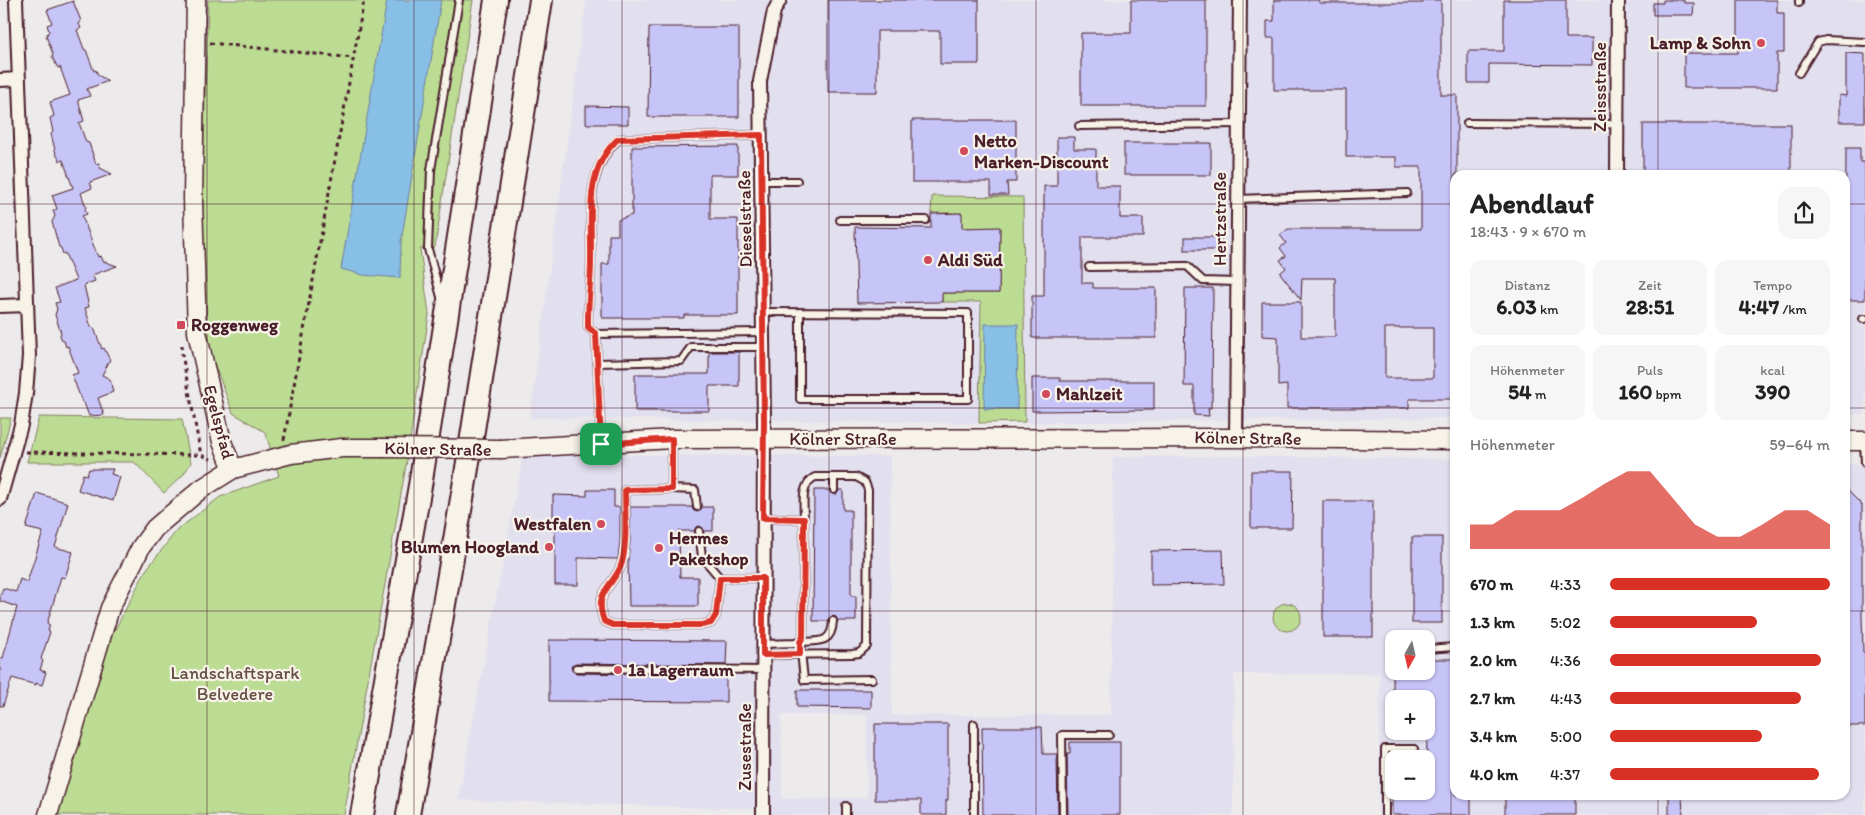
<!DOCTYPE html>
<html lang="de">
<meta charset="utf-8">
<style>
body{margin:0;font-family:Itim,sans-serif;background:#f6f6f6;color:#222;height:100vh;display:flex;flex-direction:column;font-size:19px;white-space:nowrap}
*{box-sizing:border-box;margin:0}
p{font-size:16px;color:#767676}
.icon{flex:none;width:28px;height:28px;fill:none;stroke:currentColor;stroke-width:2;stroke-linecap:round;stroke-linejoin:round}
.map{position:relative;flex:1;overflow:hidden}
.details{position:absolute;left:1450px;top:170px;width:400px;height:630px;display:flex;flex-direction:column;background:#fff;border-radius:15px;box-shadow:0 1px 4px #0004}
.details>*{flex:none}
.needle{width:32px;rotate:188deg}
.controls{position:absolute;left:1385px;top:630px;display:grid;gap:10px}
.controls a{display:grid;place-items:center;width:50px;height:50px;border-radius:10px;background:#fff;box-shadow:0 1px 4px #0004;font-size:25px}
.pin{position:absolute;display:grid;place-items:center;width:42px;height:42px;color:#fff;margin:-21px;border-radius:10px;box-shadow:0 2px 8px #0006}
.round{display:grid;place-items:center;flex:none;width:52px;height:52px;border-radius:15px;background:#f6f6f6}
.summary{display:flex;align-items:center;justify-content:space-between;height:85px;padding:0 20px}
h1{font-size:28px;font-weight:700;line-height:38px}
.metrics{display:grid;grid-template-columns:repeat(3,1fr);gap:8px;height:85px;padding:5px 20px}
.metrics div{display:grid;align-content:center;border-radius:12px;background:#f6f6f6;text-align:center}
.metrics b{font-size:21px;font-weight:700}
.metrics small{font-size:14px;font-weight:400}
.metrics p{font-size:14px}
.chart{height:140px;padding:10px 20px}
.chart p{display:flex;justify-content:space-between}
.chart svg{width:100%;height:90px;margin-top:5px;fill:#d93025;opacity:.7}
ul{padding:0 20px;list-style:none;font-size:16px}
li{display:grid;grid-template-columns:80px 60px 1fr;align-items:center;height:38px}
li i{height:12px;border-radius:6px;background:#d93025}
.map>svg:first-child{display:block}
.built{fill:#e2dfef;fill-rule:evenodd}
.green{fill:#bcdc94;stroke:#837e60}
.water{fill:#88bfe6;stroke:#6f7f9b}
.building{fill:#c7c4f7;stroke:#4a1f2b;fill-rule:evenodd}
.lines{fill:none;stroke-linecap:round;stroke-linejoin:round}
.lane-casing{stroke:#4a1f2b;stroke-width:10}
.street-casing{stroke:#4a1f2b;stroke-width:16}
.secondary-casing{stroke:#4a1f2b;stroke-width:21}
.highway-casing{stroke:#4a1f2b;stroke-width:26}
.path{stroke:#4a1f2b;stroke-width:3;stroke-dasharray:4 4;stroke-linecap:butt}
.lane{stroke:#f7f3e8;stroke-width:6}
.street{stroke:#f7f3e8;stroke-width:12}
.secondary{stroke:#f7f3e8;stroke-width:18}
.highway{stroke:#f7f3e8;stroke-width:22}
.secondary-bridge-casing{stroke:#4a1f2b;stroke-width:21;stroke-linecap:butt}
.secondary-bridge{stroke:#f7f3e8;stroke-width:18}
.route-casing{stroke:#fff;stroke-width:10}
.route{stroke:#d93025;stroke-width:6}
.grid{fill:none;stroke:#4a1f2b;stroke-width:1;stroke-opacity:0.55}
.poi-dot{fill:#d1495b;stroke:#f7f3e8;stroke-width:2}
.labels{text-anchor:middle;stroke-width:4.5;stroke-linejoin:round;paint-order:stroke}
.poi-label{font-size:18px;font-weight:bold;fill:#4a1f2b;stroke:#f7f3e8;text-anchor:start}
.street-label{font-size:18px;fill:#4a1f2b;stroke:#f7f3e8}
.park-label{font-size:18px;fill:#664e45;stroke:#f7f3e8}
</style>
<div class="map">
<svg width="1865" height="815" viewBox="0 0 1865 815">
<rect width="100%" height="100%" fill="#edeaeb"/>
<filter id="ink" filterUnits="userSpaceOnUse"><feTurbulence type="fractalNoise" baseFrequency=".02" numOctaves="2"/><feDisplacementMap in="SourceGraphic" scale="10" xChannelSelector="R" yChannelSelector="G"/><feConvolveMatrix kernelMatrix="1 2 1 2 8 2 1 2 1" color-interpolation-filters="sRGB"/></filter>
<g filter="url(#ink)">
<g class="built">
<path d="M586 0H1865V414H1845V175H1455V418L979 423 530 418Z"/>
<path d="M583 455 890 456 892 715H1111L1113 457 1231 456 1455 459V795H1845V464L1865 465V815H1378L1380 674H1234L1233 815H770V812L755 809 458 800 523 456ZM1394 639H1426V671H1394ZM1394 699H1426V731H1394ZM781 715H867V798L782 799ZM1394 759H1426V791H1394Z"/>
</g>
<g class="green">
<path d="M208 0H473L435 247 420 249 429 314 407 460 344 815H57L108 643 146 570 177 530 220 497 279 476 265 432 233 413 210 353 200 268Z"/>
<path d="M932 196 1023 197 1025 422 979 423 981 302H942V293H999L1000 228H962L961 213H931Z"/>
<path d="M39 417 182 419 191 463 183 475 164 493 134 462H27Z"/>
<path d="M0 418H11L0 458Z"/>
<circle cx="1287" cy="617" r="14"/>
</g>
<g class="water">
<path d="M387 0H441L401 242 400 278 363 275 341 269Z"/>
<path d="M985 324H1018L1017 409H984Z"/>
</g>
<g class="building">
<path d="M828 0H979V64H940V31H877V92H828Z"/>
<path d="M1131 0H1206V106H1081V33H1131Z"/>
<path d="M1274 0H1319V3H1423V0H1441V95H1457V175H1455V399H1409V408H1287V385L1278 386V337L1262 336V302H1301V337H1335V278H1302L1301 300 1280 273 1286 268 1280 260 1286 256 1280 248 1286 243 1280 235 1288 229H1421V167H1396V157H1346V90H1274V38H1267V21H1274ZM1385 328H1433V378H1385Z"/>
<path d="M1504 0H1566V38H1592V65L1489 64V83H1468V51H1504Z"/>
<path d="M1663 0H1684V3H1694L1693 15H1653V3H1663Z"/>
<path d="M1738 0H1777V13H1784V53H1777V88H1684V53H1738Z"/>
<path d="M73 1 81 21 79 24 81 28 77 30 84 49 86 50 94 71 96 70 98 75 108 81 87 89 90 96 78 100 84 121 79 123 86 142 89 143 96 164 99 163 100 168 112 174 90 182 92 188 81 193 86 207 85 209 87 214 82 216 98 257 101 256 103 261 117 266 92 275 95 281 84 285 89 307 85 308 91 327 94 328 102 349 104 348 110 360 102 375 110 379 113 392 98 398 104 415 89 416 84 403 82 402 72 375 78 373 68 346 66 347 64 341 62 340 60 335 61 333 55 315 57 309 55 303 60 302 55 288 76 280 65 253 63 254 61 248 59 247 52 222 55 216 53 211 57 209 52 195 73 188 63 160 60 161 56 154 51 134 53 132 50 118 54 116 50 102 70 95 60 67 58 68 52 57 53 54 46 36 49 31 47 25 52 23 47 10Z"/>
<path d="M649 27H739V117H648Z"/>
<path d="M1846 53 1865 54V122H1839V95L1846 96Z"/>
<path d="M586 106 628 107V124H586Z"/>
<path d="M912 120H1016V182H1007L1008 195H991V182H912Z"/>
<rect x="1643" y="124" width="148" height="51"/>
<path d="M1057 137H1074V149H1096V186H1120V218H1143V237H1082V283H1093V288H1156V338H1032V296H1044V186H1057Z"/>
<rect x="1124" y="143" width="87" height="32"/>
<path d="M738 146V175H710V219H738V315H684V318H602V264H609V235H618V220L632 215V147Z"/>
<path d="M1846 148H1860V162H1865V300H1845Z"/>
<path d="M962 213V228L1000 227 999 293H942V302L857 303 855 227 931 228V214Z"/>
<rect x="1185" y="237" width="36" height="13"/>
<path d="M1185 288H1213L1212 401H1211V408H1208L1209 416 1194 415V386H1184Z"/>
<path d="M709 352H739V386H709V411H635V374H709Z"/>
<path d="M1032 378H1060V381H1154V410L1032 411Z"/>
<path d="M89 469H113L111 474 120 477 113 501 78 490 83 474 87 475Z"/>
<path d="M1251 471H1293L1292 528H1251Z"/>
<path d="M1845 488 1862 505V617L1863 652H1865V726H1845Z"/>
<path d="M587 490H614V507H620V541L618 559 578 558V585H555V530H550V518H553V495L587 496Z"/>
<path d="M814 490H829L834 495 837 494 839 490H843V510H851V596H856V621H838L836 617 833 616 829 618 828 621H813Z"/>
<path d="M37 493 68 503 55 547 73 552 65 578 61 577 47 624 50 625 48 631 50 632 41 659 43 661 40 670 46 672 42 685 36 683V685L12 678 3 706H0V658H3L17 607 0 601V596L3 588 16 592 20 579 27 582 43 532 26 528Z"/>
<rect x="1323" y="501" width="50" height="136"/>
<path d="M630 507H692L693 510 697 512 700 511 702 507H713V531H704L703 528 699 526 696 527 694 531H679L680 577H698V606H629L628 559 630 542Z"/>
<rect x="1412" y="537" width="30" height="86"/>
<path d="M1223 550 1224 584 1151 585V551Z"/>
<path d="M549 640 727 641 726 665 576 663 572 665 571 668 576 673 726 675V702L549 701Z"/>
<path d="M1426 659H1455V795H1471V815H1392V791H1426L1427 761 1426 699 1393 697V671H1426Z"/>
<path d="M797 690H871V708L797 707Z"/>
<path d="M875 724H948V800H946V815H921V800H875Z"/>
<path d="M982 727H1042L1043 754H1057L1058 815H983Z"/>
<path d="M1070 742H1120V815H1068L1067 754H1070Z"/>
<rect x="1505" y="795" width="70" height="20"/>
<path d="M1669 795H1682L1683 815H1669Z"/>
</g>
<g class="lines">
<defs>
<g id="lane">
<path d="M1799 0V3"/>
<path d="M1799 73 1818 42 1826 40 1865 42"/>
<path d="M1467 123 1617 124"/>
<path d="M1079 126 1239 124"/>
<path d="M761 135 619 139C583 170 592 221 591 262 591 281 588 301 588 320V327L596 334 763 332"/>
<path d="M762 181H797"/>
<path d="M1238 199 1407 193"/>
<path d="M840 220H926"/>
<path d="M1089 267 1187 266 1203 281 1237 282"/>
<path d="M441 297 428 249 431 170 459 0"/>
<path d="M763 312 968 313V399H800V312"/>
<path d="M1863 319H1865"/>
<path d="M596 334 601 443"/>
<path d="M597 363 681 361 691 347H764"/>
<path d="M672 441V489L625 490C625 511 628 551 620 568 609 590 594 594 604 621L613 625H702L711 623 716 615 720 578H763"/>
<path d="M1864 442 1865 463"/>
<path d="M672 489 695 490 697 507"/>
<path d="M834 490V477"/>
<path d="M699 531 702 557 720 578"/>
<path d="M833 621C832 644 819 641 800 642L804 680 872 679"/>
<path d="M763 644 795 643 800 642 803 637 804 519"/>
<path d="M1426 649 1455 647"/>
<path d="M763 655 852 654 859 653 867 646 868 490 865 482 856 477H815C800 484 804 505 804 519L763 518"/>
<path d="M576 668 763 670"/>
<path d="M846 806V815"/>
<path d="M974 815V724"/>
<path d="M1063 815 1062 735H1109"/>
<path d="M1385 815V749H1414"/>
</g>
<g id="street">
<path d="M0 80 18 79"/>
<path d="M1617 175 1618 0"/>
<path d="M0 306 27 305"/>
<path d="M1236 438 1240 0"/>
<path d="M0 499 21 425 26 393 29 356 16 0"/>
<path d="M763 815 764 421 760 81 774 11 780 0"/>
</g>
<g id="secondary">
<path d="M196 0 193 200 197 332 222 442 233 469"/>
<path d="M1845 441H1865"/>
<path d="M501 449 672 439 1236 438 1455 440"/>
<path d="M48 815 110 608 141 547 155 528 201 489 233 469 291 454 342 448H382"/>
</g>
<g id="highway">
<path d="M362 815 421 480 496 0"/>
<path d="M408 815 464 487 541 0"/>
</g>
</defs>
<use href="#lane" class="lane-casing"/>
<use href="#street" class="street-casing"/>
<use href="#secondary" class="secondary-casing"/>
<use href="#highway" class="highway-casing"/>
<g class="path">
<path d="M210 43 353 58"/>
<path d="M182 345V354L201 455"/>
<path d="M284 440 364 0"/>
<path d="M26 452 201 455 211 459"/>
</g>
<use href="#lane" class="lane"/>
<use href="#street" class="street"/>
<use href="#secondary" class="secondary"/>
<use href="#highway" class="highway"/>
<defs>
<path id="secondary-bridge" d="M382 448 501 449"/>
</defs>
<use href="#secondary-bridge" class="secondary-bridge-casing"/>
<use href="#secondary-bridge" class="secondary-bridge"/>
</g>
</g>
<g class="lines" filter="url(#ink)">
<defs>
<path id="route" d="M761 135 764 421 763 518 804 519 803 637 800 642V654L763 655V578H720L716 615 711 623 702 625H613L604 621C594 594 609 590 620 568 628 551 625 510 625 490L672 489V439L601 444 596 334 588 327V320C588 301 591 281 591 262 592 221 583 170 618 139Z"/>
</defs>
<use href="#route" class="route-casing"/>
<use href="#route" class="route"/>
</g>
<path class="grid" d="M207 0V815M414 0V815M622 0V815M829 0V815M1036 0V815M1243 0V815M1451 0V815M1658 0V175M0 204H1455M1845 204H1865M0 408H1455M1845 408H1865M0 611H1455M1845 611H1865M1658 795V815"/>
<g class="poi-dot">
<circle cx="1761" cy="43" r="5"/>
<circle cx="964" cy="151" r="5"/>
<circle cx="928" cy="260" r="5"/>
<rect x="176" y="320" width="10" height="10" rx="2.5"/>
<circle cx="1046" cy="394" r="5"/>
<circle cx="601" cy="524" r="5"/>
<circle cx="549" cy="547" r="5"/>
<circle cx="659" cy="548" r="5"/>
<circle cx="618" cy="670" r="5"/>
</g>
<g class="labels">
<g class="poi-label">
<text x="1751" y="49" text-anchor="end">Lamp &amp; Sohn</text>
<text x="974" y="147">Netto<tspan x="974" dy="21">Marken-Discount</tspan></text>
<text x="938" y="266">Aldi Süd</text>
<text x="191" y="331">Roggenweg</text>
<text x="1056" y="400">Mahlzeit</text>
<text x="591" y="530" text-anchor="end">Westfalen</text>
<text x="669" y="544">Hermes<tspan x="669" dy="21">Paketshop</tspan></text>
<text x="539" y="553" text-anchor="end">Blumen Hoogland</text>
<text x="628" y="676">1a Lagerraum</text>
</g>
<g class="street-label">
<text transform="translate(1600 87) rotate(-90)" y="6">Zeissstraße</text>
<text transform="translate(745 219) rotate(-91)" y="6">Dieselstraße</text>
<text transform="translate(1220 219) rotate(-90)" y="6">Hertzstraße</text>
<text transform="translate(219 422) rotate(75)" y="6">Egelspfad</text>
<text transform="translate(1248 438) rotate(1)" y="6">Kölner Straße</text>
<text x="843" y="445">Kölner Straße</text>
<text transform="translate(438 449) rotate(1)" y="6">Kölner Straße</text>
<text transform="translate(745 747) rotate(-90)" y="6">Zusestraße</text>
</g>
<g class="park-label">
<text x="235" y="679">Landschaftspark<tspan x="235" dy="21">Belvedere</tspan></text>
</g>
</g>
</svg>
<div class="controls">
<a><svg class="needle" viewBox="-14 -14 28 28"><path d="M0-13l5 13h-10z" fill="#e53935"/><path d="M0 13l5-13h-10z" fill="#767676"/></svg></a>
<a>+</a>
<a>−</a>
</div>
<div class="pin" style="left:601px;top:444px;background:#1e9e55"><svg class="icon" aria-label="arrive" viewBox="0 0 24 24"><path d="M6 21V4h12l-3 4 3 4H6"/></svg></div>
<section class="details">
<div class="summary"><div><h1>Abendlauf</h1><p>18:43 · 9 × 670 m</p></div><a class="round"><svg class="icon" aria-label="share" viewBox="0 0 24 24"><path d="M12 15V3M7 8l5-5 5 5M5 13v7h14v-7"/></svg></a></div>
<div class="metrics">
<div><p>Distanz</p><b>6.03<small> km</small></b></div>
<div><p>Zeit</p><b>28:51</b></div>
<div><p>Tempo</p><b>4:47<small> /km</small></b></div>
</div>
<div class="metrics">
<div><p>Höhenmeter</p><b>54<small> m</small></b></div>
<div><p>Puls</p><b>160<small> bpm</small></b></div>
<div><p>kcal</p><b>390</b></div>
</div>
<div class="chart"><p><span>Höhenmeter</span>59–64 m</p>
<svg viewBox="0 0 160 44" preserveAspectRatio="none"><path d="M0 44V32L10 32L20 25L30 25L40 25L50 19L60 12L70 6L80 6L90 19L100 32L110 38L120 38L130 32L140 25L150 25L160 32V44z"/></svg>
</div>
<ul>
<li><b>670 m</b>4:33<i style="width:100%"></i></li>
<li><b>1.3 km</b>5:02<i style="width:67%"></i></li>
<li><b>2.0 km</b>4:36<i style="width:96%"></i></li>
<li><b>2.7 km</b>4:43<i style="width:87%"></i></li>
<li><b>3.4 km</b>5:00<i style="width:69%"></i></li>
<li><b>4.0 km</b>4:37<i style="width:95%"></i></li>
</ul>
</section>
</div>
